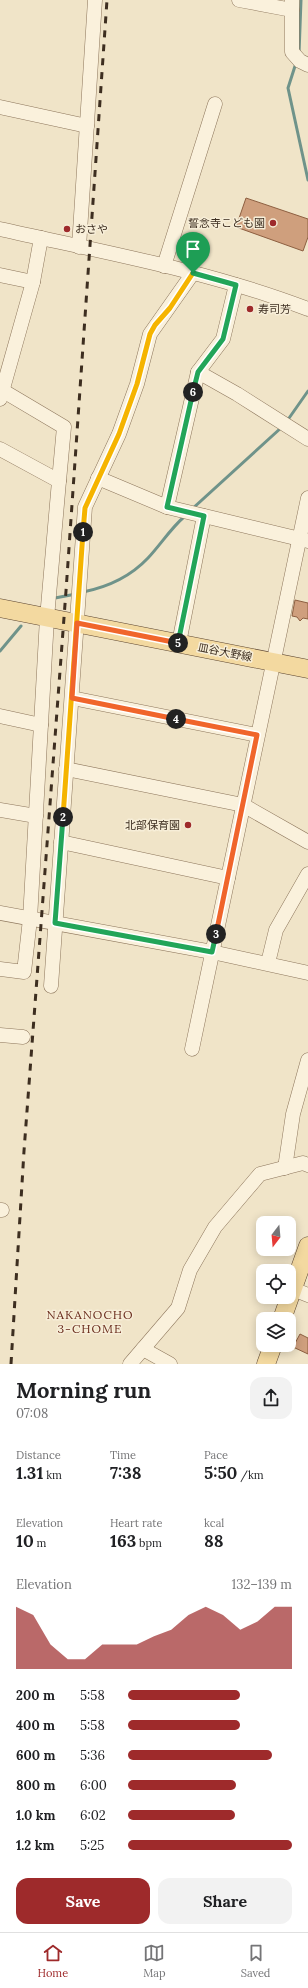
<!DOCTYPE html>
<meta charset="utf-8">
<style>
body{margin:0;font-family:Lora,"Noto Sans JP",serif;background:#f2f2f2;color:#202124;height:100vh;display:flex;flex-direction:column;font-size:15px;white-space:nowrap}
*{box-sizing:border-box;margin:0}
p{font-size:13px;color:#757577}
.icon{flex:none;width:22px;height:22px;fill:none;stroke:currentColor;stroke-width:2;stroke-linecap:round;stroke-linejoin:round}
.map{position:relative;height:1364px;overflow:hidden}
.drawer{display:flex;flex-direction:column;background:#fff;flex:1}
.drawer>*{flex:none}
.needle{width:26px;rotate:196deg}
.buttons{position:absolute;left:256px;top:1216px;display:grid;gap:8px}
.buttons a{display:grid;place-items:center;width:40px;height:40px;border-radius:8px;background:#fff;box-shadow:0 2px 10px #0003;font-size:20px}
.pin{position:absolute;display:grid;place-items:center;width:34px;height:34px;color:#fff;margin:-41px -17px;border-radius:50% 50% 50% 0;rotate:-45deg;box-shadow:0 0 4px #0007}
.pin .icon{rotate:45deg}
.km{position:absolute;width:20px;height:20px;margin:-10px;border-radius:50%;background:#222;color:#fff;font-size:11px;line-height:20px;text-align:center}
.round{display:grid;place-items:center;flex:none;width:42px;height:42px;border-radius:12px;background:#f2f2f2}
.headline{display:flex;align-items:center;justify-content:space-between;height:68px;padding:0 16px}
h1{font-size:22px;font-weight:700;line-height:30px}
.stats{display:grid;grid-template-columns:repeat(3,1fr);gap:6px;height:68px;padding:4px 16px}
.stats div{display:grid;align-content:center}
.stats b{font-size:17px;font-weight:700}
.stats small{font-size:11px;font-weight:400}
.stats p{font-size:11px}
.chart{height:112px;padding:8px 16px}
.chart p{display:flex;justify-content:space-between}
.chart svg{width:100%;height:72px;margin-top:4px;fill:#9e2a2b;opacity:.7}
.button{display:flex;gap:8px;margin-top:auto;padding:8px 16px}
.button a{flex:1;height:46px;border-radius:12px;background:#9e2a2b;color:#fff;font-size:16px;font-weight:700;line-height:46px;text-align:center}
.button a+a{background:#f2f2f2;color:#202124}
ul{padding:0 16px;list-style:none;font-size:13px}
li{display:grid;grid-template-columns:64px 48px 1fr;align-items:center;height:30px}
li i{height:10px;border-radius:5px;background:#9e2a2b}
.dock{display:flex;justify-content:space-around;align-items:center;height:56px;border-top:1px solid #e0e0e0;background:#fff;font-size:11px;color:#757577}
.dock a{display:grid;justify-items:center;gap:2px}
.dock .on{color:#9e2a2b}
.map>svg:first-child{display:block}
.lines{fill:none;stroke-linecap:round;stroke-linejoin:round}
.stream{stroke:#6f938a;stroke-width:3}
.building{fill:#cf9f7d;stroke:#8d5f41}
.minor-casing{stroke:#8d765c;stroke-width:15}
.major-casing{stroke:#5b4430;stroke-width:19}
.minor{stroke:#faf1dc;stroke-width:14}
.major{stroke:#f3d9a0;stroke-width:18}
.rail{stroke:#3d2e20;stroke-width:3;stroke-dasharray:7 7;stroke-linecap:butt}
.split-1-casing{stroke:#fff;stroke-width:8}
.split-2-casing{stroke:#fff;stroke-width:8}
.split-3-casing{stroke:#fff;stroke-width:8}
.split-4-casing{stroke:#fff;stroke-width:8}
.split-5-casing{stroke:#fff;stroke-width:8}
.split-6-casing{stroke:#fff;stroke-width:8}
.split-7-casing{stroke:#fff;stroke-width:8}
.split-1{stroke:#f5b400;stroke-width:5}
.split-2{stroke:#f5b400;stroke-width:5}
.split-3{stroke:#22a559;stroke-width:5}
.split-4{stroke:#f0652b;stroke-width:5}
.split-5{stroke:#f0652b;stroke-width:5}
.split-6{stroke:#22a559;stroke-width:5}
.split-7{stroke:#22a559;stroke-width:5}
.poi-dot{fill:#9e2a2b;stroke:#f7eed8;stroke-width:1.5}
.labels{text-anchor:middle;stroke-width:3;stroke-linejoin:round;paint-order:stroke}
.poi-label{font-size:11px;fill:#3d2e20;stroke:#f7eed8;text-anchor:end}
.street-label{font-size:11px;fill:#3d2e20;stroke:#f7eed8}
.neighbourhood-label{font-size:12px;letter-spacing:1px;fill:#6b2e1e;stroke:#f7eed8}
</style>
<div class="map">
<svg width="308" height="1364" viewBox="0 0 308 1364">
<rect width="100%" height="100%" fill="#f0e4c8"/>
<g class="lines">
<g class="stream">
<path d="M299 54 301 0"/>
<path d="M296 63 288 88 308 180"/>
<path d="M287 421 308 391"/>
<path d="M192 509 282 427"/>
<path d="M83 592C108 587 131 576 148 558 161 544 171 528 185 516"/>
<path d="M55 598 76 594"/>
<path d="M0 651 21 626"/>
</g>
</g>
<g class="building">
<path d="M246 198 308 219V237L303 251 236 227Z"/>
<path d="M295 600 308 603V619L303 618 300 621 297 617 292 616Z"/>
<path d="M300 1334 308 1338V1354L293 1347Z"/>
</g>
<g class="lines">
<defs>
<g id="minor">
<path d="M239 0 292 10"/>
<path d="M292 0V52L300 61 308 65"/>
<path d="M0 107 87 126"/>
<path d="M0 229C103 252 209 271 308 309"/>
<path d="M79 247 95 0"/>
<path d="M164 266 215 104"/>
<path d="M0 275 33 282"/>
<path d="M198 372 237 394 308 439"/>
<path d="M0 389 64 427 59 481"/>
<path d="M0 399 33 282 41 238"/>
<path d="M0 449 59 481 47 618 30 919 24 972 0 969"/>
<path d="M98 478 167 507 308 541"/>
<path d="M167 507 198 372 223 339 236 285"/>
<path d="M179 643 204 516"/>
<path d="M72 698 257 735"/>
<path d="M0 716 41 725"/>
<path d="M66 769 243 805 308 842"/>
<path d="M0 810 36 816"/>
<path d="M61 842 228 878"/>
<path d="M0 913 212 952 308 973"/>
<path d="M268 963 276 930 308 874"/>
<path d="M51 986 85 507 119 434 137 384 150 334 193 273"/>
<path d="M0 1035 23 1037"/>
<path d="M192 1049 308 498"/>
<path d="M285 1168 293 1114 308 1060"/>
<path d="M0 1210H2"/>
<path d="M293 1289 308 1295"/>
<path d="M143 1349 170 1364"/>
<path d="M130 1364 178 1308 190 1270 215 1227 260 1174 303 1163 308 1165"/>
</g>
<g id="major">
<path d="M0 608 308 669"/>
<path d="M282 1319 308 1246"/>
<path d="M266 1364 273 1345"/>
</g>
</defs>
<use href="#minor" class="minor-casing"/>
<use href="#major" class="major-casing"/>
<use href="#minor" class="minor"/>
<use href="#major" class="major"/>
<path class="rail" d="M11 1364 24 1151 66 591 107 0"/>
</g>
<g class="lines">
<defs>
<path id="split-1" d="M83 532 85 508 119 434 137 384 150 334 155 325 170 308 193 273"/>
<path id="split-2" d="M63 817 83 532"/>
<path id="split-3" d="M63 817 55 923 212 952 216 934"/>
<path id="split-4" d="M176 719 257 735 216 934"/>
<path id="split-5" d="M176 719 72 698 77 623 178 643"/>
<path id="split-6" d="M178 643 204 516 167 507 193 392"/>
<path id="split-7" d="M193 392 198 372 223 339 236 285 193 273"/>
</defs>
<use href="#split-1" class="split-1-casing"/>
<use href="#split-2" class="split-2-casing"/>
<use href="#split-3" class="split-3-casing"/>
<use href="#split-4" class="split-4-casing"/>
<use href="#split-5" class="split-5-casing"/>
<use href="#split-6" class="split-6-casing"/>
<use href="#split-7" class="split-7-casing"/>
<use href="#split-1" class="split-1"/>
<use href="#split-2" class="split-2"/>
<use href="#split-3" class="split-3"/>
<use href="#split-4" class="split-4"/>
<use href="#split-5" class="split-5"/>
<use href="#split-6" class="split-6"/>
<use href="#split-7" class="split-7"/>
</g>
<g class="poi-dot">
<circle cx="273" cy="223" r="4"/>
<circle cx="67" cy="229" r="4"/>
<circle cx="250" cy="309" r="4"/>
<circle cx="188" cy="825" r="4"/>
</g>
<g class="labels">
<g class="poi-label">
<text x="265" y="227">誓念寺こども園</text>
<text x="75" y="233" text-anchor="start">おさや</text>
<text x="258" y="313" text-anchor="start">寿司芳</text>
<text x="180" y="829">北部保育園</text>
</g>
<g class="street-label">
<text transform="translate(225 652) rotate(11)" y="4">皿谷大野線</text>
</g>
<g class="neighbourhood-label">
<text x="90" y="1319">NAKANOCHO<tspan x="90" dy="14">3-CHOME</tspan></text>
</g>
</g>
</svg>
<div class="buttons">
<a><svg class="needle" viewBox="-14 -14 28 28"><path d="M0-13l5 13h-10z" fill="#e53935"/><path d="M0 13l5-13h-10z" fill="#757577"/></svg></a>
<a><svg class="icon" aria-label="locate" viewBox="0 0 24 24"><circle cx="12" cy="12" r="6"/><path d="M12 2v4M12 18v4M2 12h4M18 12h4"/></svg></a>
<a><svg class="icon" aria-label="layers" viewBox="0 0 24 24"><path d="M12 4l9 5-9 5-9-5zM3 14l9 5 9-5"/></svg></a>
</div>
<div class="pin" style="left:193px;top:273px;background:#1e9e55"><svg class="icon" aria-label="arrive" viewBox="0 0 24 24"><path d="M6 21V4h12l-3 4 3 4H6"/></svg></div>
<b class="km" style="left:83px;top:532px">1</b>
<b class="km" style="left:63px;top:817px">2</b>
<b class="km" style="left:216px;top:934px">3</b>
<b class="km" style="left:176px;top:719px">4</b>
<b class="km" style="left:178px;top:643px">5</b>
<b class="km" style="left:193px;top:392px">6</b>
</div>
<section class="drawer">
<div class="headline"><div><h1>Morning run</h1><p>07:08</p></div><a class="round"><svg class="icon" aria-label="share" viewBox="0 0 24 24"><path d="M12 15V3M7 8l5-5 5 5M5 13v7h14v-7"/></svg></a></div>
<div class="stats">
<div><p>Distance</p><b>1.31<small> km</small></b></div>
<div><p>Time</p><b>7:38</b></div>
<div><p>Pace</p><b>5:50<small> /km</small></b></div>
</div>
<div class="stats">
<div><p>Elevation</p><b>10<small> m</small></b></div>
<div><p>Heart rate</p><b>163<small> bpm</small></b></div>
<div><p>kcal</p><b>88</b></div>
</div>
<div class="chart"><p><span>Elevation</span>132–139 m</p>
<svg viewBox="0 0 160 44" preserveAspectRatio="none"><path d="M0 44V6L10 11L20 29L30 38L40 38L50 29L60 29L70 29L80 24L90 20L100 11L110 6L120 11L130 20L140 15L150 6L160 6V44z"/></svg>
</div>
<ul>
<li><b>200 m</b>5:58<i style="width:68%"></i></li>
<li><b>400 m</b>5:58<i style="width:68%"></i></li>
<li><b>600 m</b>5:36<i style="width:88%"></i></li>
<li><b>800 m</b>6:00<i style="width:66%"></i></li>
<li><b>1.0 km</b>6:02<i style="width:65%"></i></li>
<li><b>1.2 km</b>5:25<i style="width:100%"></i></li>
</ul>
<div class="button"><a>Save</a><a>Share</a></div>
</section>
<nav class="dock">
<a class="on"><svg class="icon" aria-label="home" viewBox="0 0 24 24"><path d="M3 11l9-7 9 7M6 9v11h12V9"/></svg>Home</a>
<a><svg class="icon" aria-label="map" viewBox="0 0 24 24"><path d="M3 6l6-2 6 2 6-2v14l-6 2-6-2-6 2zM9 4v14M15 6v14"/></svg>Map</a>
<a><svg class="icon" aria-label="saved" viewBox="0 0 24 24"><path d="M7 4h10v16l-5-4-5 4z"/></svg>Saved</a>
</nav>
